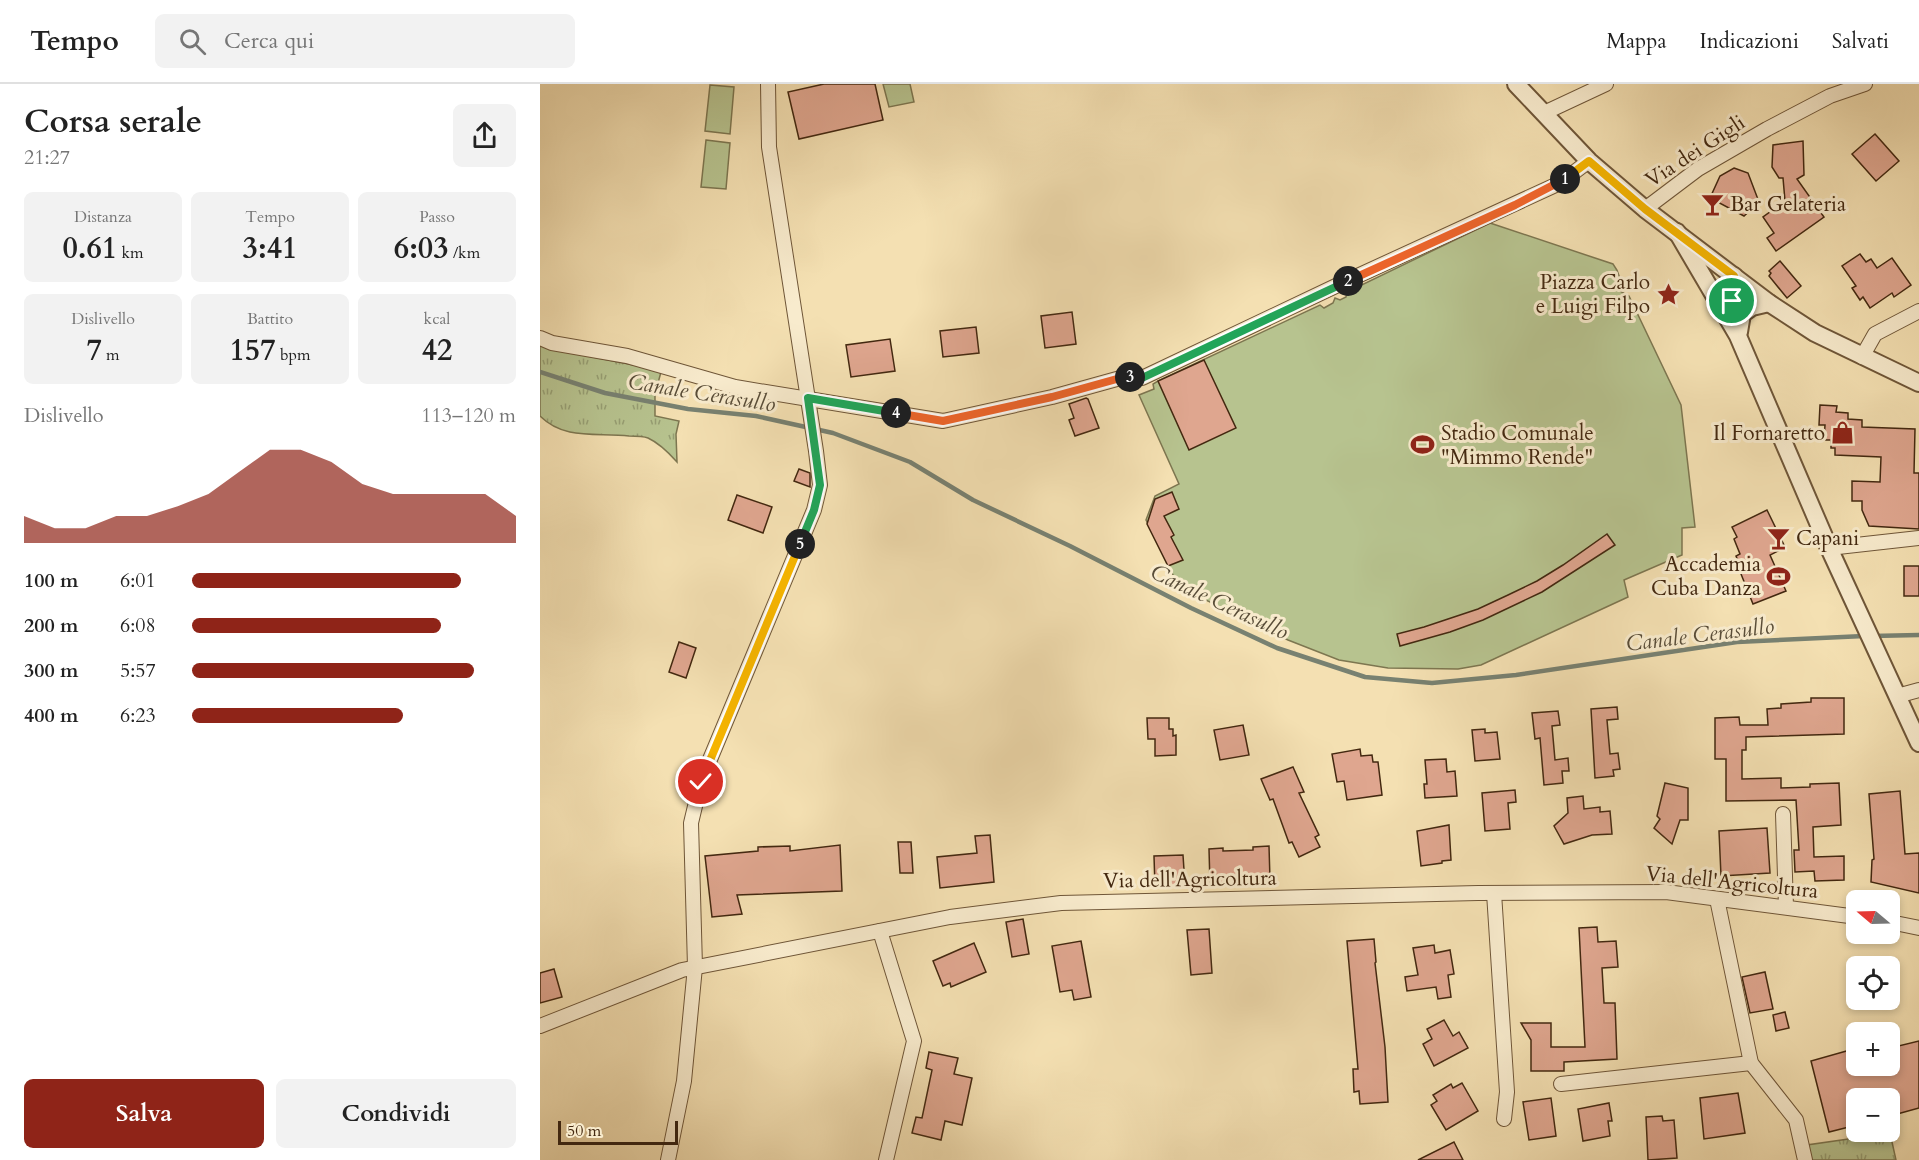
<!DOCTYPE html>
<html lang="it">
<meta charset="utf-8">
<style>
body{margin:0;font-family:Cardo,serif;background:#f2f2f2;color:#222;height:100vh;display:flex;flex-direction:column;font-size:22px;white-space:nowrap}
*{box-sizing:border-box;margin:0}
p{font-size:20px;color:#767676}
.icon{flex:none;width:33px;height:33px;fill:none;stroke:currentColor;stroke-width:2;stroke-linecap:round;stroke-linejoin:round}
.map{position:relative;flex:1;overflow:hidden}
.drawer{display:flex;flex-direction:column;background:#fff;width:540px}
.drawer>*{flex:none}
.needle{width:39px;rotate:289deg}
.tools{position:absolute;left:1306px;top:806px;display:grid;gap:12px}
.tools a{display:grid;place-items:center;width:54px;height:54px;border-radius:9px;background:#fff;box-shadow:0 3px 9px #0003;font-size:30px}
.scale{position:absolute;left:18px;bottom:15px;width:120px;box-sizing:border-box;padding-left:6px;border:3px solid #432810;border-top:0;font-size:16px;line-height:21px;white-space:nowrap;color:#432810;-webkit-text-stroke:4px #f8ebcd;paint-order:stroke}
.pin{position:absolute;display:grid;place-items:center;width:51px;height:51px;color:#fff;margin:-26px;border:3px solid #fff;border-radius:50%;box-shadow:0 2px 6px #0007}
.km{position:absolute;width:30px;height:30px;margin:-15px;border-radius:50%;background:#222;color:#fff;font-size:16px;line-height:30px;text-align:center}
.round{display:grid;place-items:center;flex:none;width:63px;height:63px;border-radius:9px;background:#f2f2f2}
.summary{display:flex;align-items:center;justify-content:space-between;height:102px;padding:0 24px}
h1{font-size:33px;font-weight:700;line-height:45px}
.stats{display:grid;grid-template-columns:repeat(3,1fr);gap:9px;height:102px;padding:6px 24px}
.stats div{display:grid;align-content:center;border-radius:9px;background:#f2f2f2;text-align:center}
.stats b{font-size:30px;font-weight:700}
.stats small{font-size:16px;font-weight:400}
.stats p{font-size:16px}
.chart{height:168px;padding:12px 24px}
.chart p{display:flex;justify-content:space-between}
.chart svg{width:100%;height:108px;margin-top:6px;fill:#8f2418;opacity:.7}
.action{display:flex;gap:12px;margin-top:auto;padding:12px 24px}
.action a{flex:1;height:69px;border-radius:9px;background:#8f2418;color:#fff;font-size:24px;font-weight:700;line-height:69px;text-align:center}
.action a+a{background:#f2f2f2;color:#222}
ul{padding:0 24px;list-style:none;font-size:20px}
li{display:grid;grid-template-columns:96px 72px 1fr;align-items:center;height:45px}
li i{height:15px;border-radius:8px;background:#8f2418}
header{display:flex;align-items:center;gap:36px;box-sizing:border-box;height:84px;padding:0 30px;background:#fff;border-bottom:2px solid #e0e0e0}
header strong{font-size:28px}
nav{display:flex;gap:33px;margin-inline-start:auto;font-size:21px}
.search{width:420px;height:54px;background:#f2f2f2;display:flex;align-items:center;gap:15px;box-sizing:border-box;padding:0 21px;border-radius:9px;color:#767676;font-size:22px}
main{display:flex;flex:1;min-height:0}
.map>svg:first-child{display:block}
.grass{fill:url(#grass-tufts);stroke:#7d7650;stroke-width:1.5}
.pitch{fill:#b7c38f;stroke:#7d7650;stroke-width:1.5}
.lines{fill:none;stroke-linecap:round;stroke-linejoin:round}
.stream{stroke:#788171;stroke-width:4.5}
.building{fill:#dfa68f;stroke:#432810;stroke-width:1.5}
.minor-casing{stroke:#6f5638;stroke-width:16}
.tertiary-casing{stroke:#6f5638;stroke-width:20}
.minor{stroke:#f8ebcd;stroke-width:14}
.tertiary{stroke:#f8ebcd;stroke-width:16}
.split-1-casing{stroke:#fff;stroke-width:12}
.split-2-casing{stroke:#fff;stroke-width:12}
.split-3-casing{stroke:#fff;stroke-width:12}
.split-4-casing{stroke:#fff;stroke-width:12}
.split-5-casing{stroke:#fff;stroke-width:12}
.split-6-casing{stroke:#fff;stroke-width:12}
.split-1{stroke:#f5b400;stroke-width:8}
.split-2{stroke:#f0652b;stroke-width:8}
.split-3{stroke:#22a559;stroke-width:8}
.split-4{stroke:#f0652b;stroke-width:8}
.split-5{stroke:#22a559;stroke-width:8}
.split-6{stroke:#f5b400;stroke-width:8}
.labels{text-anchor:middle;stroke-width:6;stroke-linejoin:round;paint-order:stroke}
.street-label{font-size:21px;fill:#432810;stroke:#f8ebcd}
.poi-label{font-size:21px;fill:#432810;stroke:#f8ebcd;text-anchor:start}
.water-label{font-size:22px;font-style:italic;fill:#594d38;stroke:#f8ebcd}
</style>
<header>
<strong>Tempo</strong>
<div class="search"><svg class="icon" aria-label="search" viewBox="0 0 24 24"><circle cx="10" cy="10" r="6"/><path d="M15 15l6 6"/></svg>Cerca qui</div>
<nav><a>Mappa</a><a>Indicazioni</a><a>Salvati</a></nav>
</header>
<main>
<section class="drawer">
<div class="summary"><div><h1>Corsa serale</h1><p>21:27</p></div><a class="round"><svg class="icon" aria-label="share" viewBox="0 0 24 24"><path d="M12 15V3M7 8l5-5 5 5M5 13v7h14v-7"/></svg></a></div>
<div class="stats">
<div><p>Distanza</p><b>0.61<small> km</small></b></div>
<div><p>Tempo</p><b>3:41</b></div>
<div><p>Passo</p><b>6:03<small> /km</small></b></div>
</div>
<div class="stats">
<div><p>Dislivello</p><b>7<small> m</small></b></div>
<div><p>Battito</p><b>157<small> bpm</small></b></div>
<div><p>kcal</p><b>42</b></div>
</div>
<div class="chart"><p><span>Dislivello</span>113–120 m</p>
<svg viewBox="0 0 160 44" preserveAspectRatio="none"><path d="M0 44V33L10 38L20 38L30 33L40 33L50 29L60 24L70 15L80 6L90 6L100 11L110 20L120 24L130 24L140 24L150 24L160 33V44z"/></svg>
</div>
<ul>
<li><b>100 m</b>6:01<i style="width:83%"></i></li>
<li><b>200 m</b>6:08<i style="width:77%"></i></li>
<li><b>300 m</b>5:57<i style="width:87%"></i></li>
<li><b>400 m</b>6:23<i style="width:65%"></i></li>
</ul>
<div class="action"><a>Salva</a><a>Condividi</a></div>
</section>
<div class="map">
<svg width="1379" height="1076" viewBox="0 0 1379 1076">
<defs>
<pattern id="grass-tufts" width="24" height="20" patternUnits="userSpaceOnUse" patternTransform="scale(1.5)"><rect width="24" height="20" fill="#b7c38f"/><path d="M3 7l-1-3M5 7V3M7 7l1-3M15 17l-1-3M17 17v-4M19 17l1-3" fill="none" stroke="#969e73"/></pattern>
</defs>
<rect width="100%" height="100%" fill="#f4e0b2"/>
<filter id="stains"><feTurbulence type="fractalNoise" baseFrequency=".00333" numOctaves="4"/><feColorMatrix values="0 0 0 0 .2 0 0 0 0 .09 0 0 0 0 .02 0 0 0 .5 -.17"/></filter>
<radialGradient id="worn" r=".72"><stop offset=".6" stop-color="#630" stop-opacity="0"/><stop offset="1" stop-color="#630" stop-opacity=".3"/></radialGradient>
<g class="grass">
<path d="M0 259C40 274 81 276 121 288L115 310V332L139 337 136 350 137 378C129 369 119 359 108 354 103 352 95 352 89 352 58 348 25 357 0 332Z"/>
<path d="M1350 1049 1356 1076H1270L1267 1061Z"/>
</g>
<g class="pitch">
<path d="M343 0H370L374 18 349 23Z"/>
<path d="M170 1 194 3 190 50 165 47Z"/>
<path d="M166 56 190 59 186 105 161 103Z"/>
<path d="M950 139 1073 180C1080 189 1081 197 1080 207L1089 212 1141 321 1155 443 1142 444V471L1084 496 1088 513 941 581 918 585 848 584 799 576 748 556 639 503 606 436 615 412 639 400 599 311 614 305 613 300 618 297 780 221 784 224 793 219 795 214 800 216 806 213 807 208Z"/>
</g>
<g class="lines">
<g class="stream">
<path d="M0 288 65 309 148 325 216 332 293 349 370 378 433 416 530 462 651 524 737 564 825 593 892 599 976 591 1197 558 1324 552"/>
<path d="M1332 552 1379 551"/>
</g>
</g>
<g class="building">
<path d="M284 0H335L343 36 259 55 248 8Z"/>
<path d="M1335 50 1359 77 1336 97 1312 70Z"/>
<path d="M1263 57 1264 91 1257 95 1284 133 1236 167 1227 154 1234 149 1223 133 1245 117 1243 94H1239L1232 83 1233 61Z"/>
<path d="M1194 84 1208 89 1219 118 1204 132 1170 114 1180 92Z"/>
<path d="M1320 170 1326 178 1331 175 1337 184 1352 174 1371 201 1354 213 1352 209 1330 224 1323 213 1320 216 1312 204 1316 202 1302 182Z"/>
<path d="M1240 177 1261 202 1247 214 1229 192 1231 189 1229 187Z"/>
<path d="M532 228 536 260 505 264 501 232Z"/>
<path d="M436 243 439 269 403 273 400 247Z"/>
<path d="M350 255 355 287 311 293 306 261Z"/>
<path d="M664 276 696 344 649 366 618 297Z"/>
<path d="M546 314 548 315 559 344 535 352 529 336 534 334 529 320Z"/>
<path d="M1280 321 1297 322 1296 328 1308 329V335L1322 336V343L1375 345 1374 389H1379V445L1329 442 1322 426V417H1312V397L1340 398 1341 373 1295 371V364H1291V356H1284L1285 341H1279Z"/>
<path d="M259 385 270 389V403L254 397Z"/>
<path d="M632 408 639 425 624 432 634 451 631 453 643 476 628 482 607 440 615 415Z"/>
<path d="M197 411 232 423 223 449 188 436Z"/>
<path d="M1227 426 1244 461 1242 465 1230 471 1246 507 1213 520 1201 490 1203 488 1196 472 1200 470 1194 455 1197 453 1192 443Z"/>
<path d="M1067 450 1075 461 1002 508 943 536 910 548 860 562 857 550 884 543 938 525 968 511 997 497 1023 481Z"/>
<rect x="1364" y="482" width="15" height="30"/>
<path d="M139 558 156 564 146 594 129 588Z"/>
<path d="M1271 614H1304V650L1206 653V666H1202V695L1241 694V704L1270 703V700L1299 699 1301 741 1273 743 1274 773 1304 772V796L1275 797 1274 787 1255 788 1254 766H1259L1256 716 1186 717V675H1175V634L1199 633 1200 641H1228L1227 625 1241 624V620L1271 618Z"/>
<path d="M1077 623 1078 635 1067 636 1070 670 1078 669 1080 685 1073 686 1074 692 1055 694 1051 625Z"/>
<path d="M1018 627 1020 641 1012 642 1015 676 1028 674 1029 687H1022L1023 699 1004 701 1000 654 995 655 992 629Z"/>
<path d="M607 634H629V645H633V652L636 651V671L615 672V655H608Z"/>
<path d="M703 641 709 671 680 676 674 646Z"/>
<path d="M945 645V649L957 648 960 675 935 677 932 646Z"/>
<path d="M820 665 821 672 832 671 833 678H838L842 711 807 716 804 697 797 698 792 670Z"/>
<path d="M906 675 907 688 915 687 917 712 885 714 884 700H887L885 676Z"/>
<path d="M753 683 764 708 759 709 779 751 775 753 780 763 759 773 752 758 749 759 733 715 730 716 721 695Z"/>
<path d="M1125 699 1148 704V736H1140L1132 760 1114 744 1120 735 1117 732Z"/>
<path d="M975 706 976 718 968 719 970 745 945 747 942 709Z"/>
<path d="M1360 707 1365 770 1379 769V809L1331 798 1332 776 1334 775 1329 710Z"/>
<path d="M1043 712 1044 725 1060 723V728L1070 727 1072 750 1052 751 1024 760 1014 742 1028 729 1027 714Z"/>
<path d="M909 741 911 776 902 777V779L881 782 877 747Z"/>
<path d="M1227 744 1230 789 1181 792 1179 747Z"/>
<path d="M450 751 454 798 400 804 397 773 437 769 435 752Z"/>
<path d="M358 758H371L373 789H360Z"/>
<path d="M300 761 302 807 197 811 202 830 172 833 165 772 218 767V763L250 762V767Z"/>
<path d="M729 762 730 796 684 795V799L670 800 669 765 683 764V767L713 766V763Z"/>
<path d="M643 771 645 801 615 803 614 772Z"/>
<path d="M483 835 489 870 472 873 466 838Z"/>
<path d="M1057 843 1058 858 1076 857 1078 883 1062 884 1064 919H1075L1077 975 1024 978V987H991V956L981 939H1011V963H1045L1039 844Z"/>
<path d="M669 845 672 889 651 891 647 846Z"/>
<path d="M834 855 836 878 835 879 845 963 848 1018 820 1020 819 1007 814 1008 813 985H818L807 857Z"/>
<path d="M541 857 551 913 534 916 532 906 520 908 512 862Z"/>
<path d="M434 859 446 888 411 903 410 899 403 902 393 877Z"/>
<path d="M894 861 895 869 910 866 914 890 908 891 911 913 898 915 896 903 867 907 865 893 878 891 873 864Z"/>
<path d="M14 885 22 913 0 919V889Z"/>
<path d="M1225 888 1233 925 1210 929 1202 893Z"/>
<path d="M1245 928 1249 944 1236 947 1233 931Z"/>
<path d="M904 936 913 952 919 948 928 964 894 982 883 960 892 955 887 945Z"/>
<path d="M1379 957V1024L1350 1032V1014H1317V1041L1289 1048 1271 977 1317 964V981H1350V964Z"/>
<path d="M389 968 418 974 414 990 432 994 422 1041 405 1037 401 1056 372 1049 376 1033 382 1034 392 986 386 984Z"/>
<path d="M922 999 938 1027 906 1046 891 1021 897 1017 893 1011 911 1000 913 1004Z"/>
<path d="M1198 1009 1205 1049 1164 1055 1160 1014Z"/>
<path d="M1011 1014 1016 1052 989 1056 983 1018Z"/>
<path d="M1069 1019 1072 1037H1068L1070 1052 1043 1057 1038 1025Z"/>
<path d="M1122 1032 1123 1037 1134 1036 1137 1074 1108 1076 1106 1033Z"/>
<path d="M914 1058 923 1076H878Z"/>
</g>
<g class="lines">
<defs>
<g id="minor">
<path d="M1004 29 1066 0"/>
<path d="M1105 125 1158 85 1227 45 1290 12 1325 0"/>
<path d="M0 254 12 259 87 272 195 303 403 337 512 313 584 293 602 294 800 200 1020 99 1049 77"/>
<path d="M1322 273 1335 250 1379 227"/>
<path d="M1289 464 1379 454"/>
<path d="M1357 612 1379 606"/>
<path d="M1243 730 1246 823"/>
<path d="M954 809 967 1008 964 1035"/>
<path d="M1177 815 1211 979 1256 1036 1265 1076"/>
<path d="M1350 838 1379 844"/>
<path d="M340 847 374 957 346 1076"/>
<path d="M0 942 142 886 410 833 521 819 938 809 1126 808 1317 833"/>
<path d="M1021 1000 1211 979"/>
<path d="M128 1076 144 997 155 883 151 739 161 697 274 426 280 401 276 367 229 63 228 0"/>
</g>
<g id="tertiary">
<path d="M976 0 1049 77 1105 125 1229 219 1275 249 1379 299"/>
<path d="M1137 148 1198 252 1289 464 1379 659"/>
<path d="M1194 192 1192 217 1196 242"/>
<path d="M1199 248 1202 230 1212 223 1229 219"/>
</g>
</defs>
<use href="#minor" class="minor-casing"/>
<use href="#tertiary" class="tertiary-casing"/>
<use href="#minor" class="minor"/>
<use href="#tertiary" class="tertiary"/>
</g>
<g class="lines">
<defs>
<path id="split-1" d="M1025 95 1049 77 1105 125 1194 192 1192 217"/>
<path id="split-2" d="M808 197 975 121 1025 95"/>
<path id="split-3" d="M590 293 602 294 808 197"/>
<path id="split-4" d="M356 329 403 337 512 313 584 293H590"/>
<path id="split-5" d="M260 460 274 426 280 401 268 314 356 329"/>
<path id="split-6" d="M161 698 260 460"/>
</defs>
<use href="#split-1" class="split-1-casing"/>
<use href="#split-2" class="split-2-casing"/>
<use href="#split-3" class="split-3-casing"/>
<use href="#split-4" class="split-4-casing"/>
<use href="#split-5" class="split-5-casing"/>
<use href="#split-6" class="split-6-casing"/>
<use href="#split-1" class="split-1"/>
<use href="#split-2" class="split-2"/>
<use href="#split-3" class="split-3"/>
<use href="#split-4" class="split-4"/>
<use href="#split-5" class="split-5"/>
<use href="#split-6" class="split-6"/>
</g>
<defs>
<symbol id="bar-bare" viewBox="-9 -9 18 18"><path d="M-6-5H6L.8 .8V4.5H3.5V6h-7V4.5H-.8V.8Z" fill="#8f2418" stroke="#f8ebcd" stroke-width="2.5" paint-order="stroke"/></symbol>
<symbol id="sight-bare" viewBox="-9 -9 18 18"><path d="M0-6L1.8-2.2L6-1.7L2.9 1.2L3.7 5.4L0 3.3L-3.7 5.4L-2.9 1.2L-6-1.7L-1.8-2.2Z" fill="#8f2418" stroke="#f8ebcd" stroke-width="2.5" paint-order="stroke"/></symbol>
<symbol id="shop-bare" viewBox="-9 -9 18 18"><path d="M-5-2.5h2.3a2.7 3.5 0 0 1 5.4 0H5L5.5 6h-11ZM-1.5-2.5h3a1.5 2.3 0 0 0-3 0Z" fill="#8f2418" stroke="#f8ebcd" stroke-width="2.5" paint-order="stroke"/></symbol>
<symbol id="stadium-bare" viewBox="-9 -9 18 18"><path d="M0-5a6.5 5 0 1 0 0 10a6.5 5 0 1 0 0-10ZM-3.5-1.8h7v3.6h-7Z" fill="#8f2418" stroke="#f8ebcd" stroke-width="2.5" paint-order="stroke"/></symbol>
</defs>
<g fill-rule="evenodd">
<use href="#bar-bare" x="1156" y="104" width="33" height="33"/>
<use href="#sight-bare" x="1112" y="194" width="33" height="33"/>
<use href="#shop-bare" x="1286" y="332" width="33" height="33"/>
<use href="#stadium-bare" x="866" y="344" width="33" height="33"/>
<use href="#bar-bare" x="1222" y="438" width="33" height="33"/>
<use href="#stadium-bare" x="1222" y="476" width="33" height="33"/>
</g>
<g class="labels">
<g class="street-label">
<text transform="translate(1155 67) rotate(-33)" y="7">Via dei Gigli</text>
<text transform="translate(650 795) rotate(-1)" y="7">Via dell'Agricoltura</text>
<text transform="translate(1192 798) rotate(6)" y="7">Via dell'Agricoltura</text>
</g>
<g class="poi-label">
<text x="1190" y="127">Bar Gelateria</text>
<text x="1110" y="205" text-anchor="end">Piazza Carlo<tspan x="1110" dy="24">e Luigi Filpo</tspan></text>
<text x="901" y="356">Stadio Comunale<tspan x="901" dy="24">"Mimmo Rende"</tspan></text>
<text x="1285" y="356" text-anchor="end">Il Fornaretto</text>
<text x="1256" y="461">Capani</text>
<text x="1221" y="487" text-anchor="end">Accademia<tspan x="1221" dy="24">Cuba Danza</tspan></text>
</g>
<g class="water-label">
<text transform="translate(162 308) rotate(9)" y="8">Canale Cerasullo</text>
<text transform="translate(680 517) rotate(25)" y="8">Canale Cerasullo</text>
<text transform="translate(1160 550) rotate(-7)" y="8">Canale Cerasullo</text>
</g>
</g>
<rect width="100%" height="100%" filter="url(#stains)"/>
<rect width="100%" height="100%" fill="url(#worn)"/>
</svg>
<div class="tools">
<a><svg class="needle" viewBox="-14 -14 28 28"><path d="M0-13l5 13h-10z" fill="#e53935"/><path d="M0 13l5-13h-10z" fill="#767676"/></svg></a>
<a><svg class="icon" aria-label="locate" viewBox="0 0 24 24"><circle cx="12" cy="12" r="6"/><path d="M12 2v4M12 18v4M2 12h4M18 12h4"/></svg></a>
<a>+</a>
<a>−</a>
</div>
<div class="scale">50 m</div>
<div class="pin" style="left:1192px;top:217px;background:#1e9e55"><svg class="icon" aria-label="arrive" viewBox="0 0 24 24"><path d="M6 21V4h12l-3 4 3 4H6"/></svg></div>
<div class="pin" style="left:161px;top:698px;background:#d93025"><svg class="icon" aria-label="check" viewBox="0 0 24 24"><path d="M5 12l5 5 9-10"/></svg></div>
<b class="km" style="left:1025px;top:95px">1</b>
<b class="km" style="left:808px;top:197px">2</b>
<b class="km" style="left:590px;top:293px">3</b>
<b class="km" style="left:356px;top:329px">4</b>
<b class="km" style="left:260px;top:460px">5</b>
</div>
</main>
